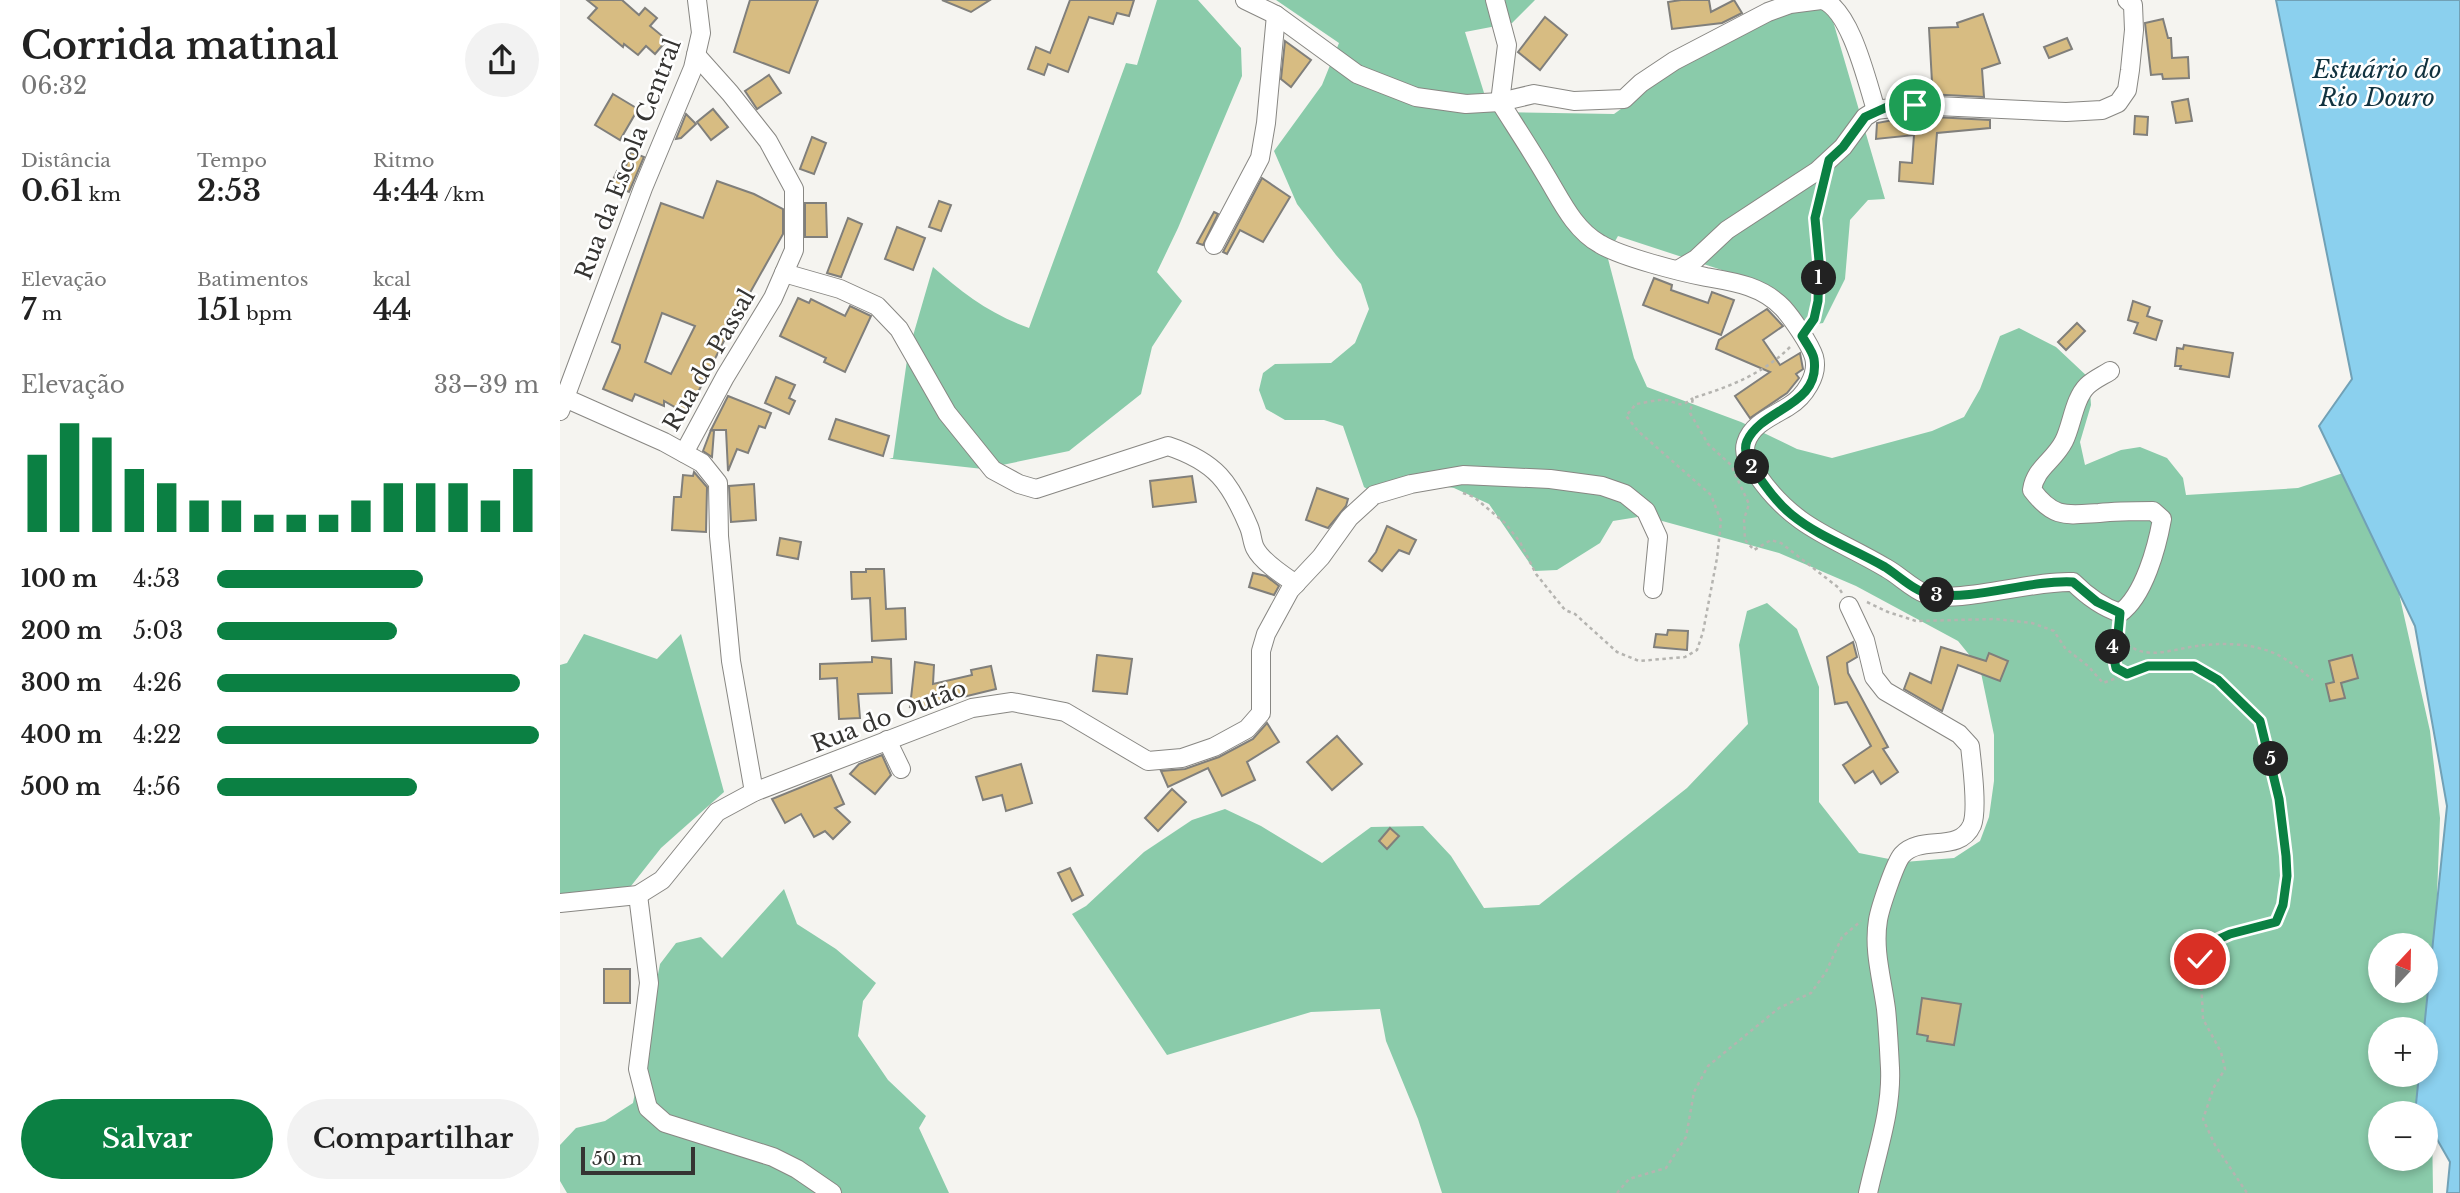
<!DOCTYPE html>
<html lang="pt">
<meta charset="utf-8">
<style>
body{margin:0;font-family:"Libre Baskerville",serif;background:#f2f2f2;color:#222;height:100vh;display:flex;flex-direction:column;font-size:26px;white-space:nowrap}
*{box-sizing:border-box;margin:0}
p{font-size:23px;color:#767676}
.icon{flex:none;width:38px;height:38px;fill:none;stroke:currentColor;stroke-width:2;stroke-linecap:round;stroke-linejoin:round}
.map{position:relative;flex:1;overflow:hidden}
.panel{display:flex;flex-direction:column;background:#fff;width:560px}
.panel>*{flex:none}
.needle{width:46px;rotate:22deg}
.fabs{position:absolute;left:1808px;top:933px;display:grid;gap:14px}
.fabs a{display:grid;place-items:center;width:70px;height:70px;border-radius:50%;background:#fff;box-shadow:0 4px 10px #0003;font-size:35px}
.scale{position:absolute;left:21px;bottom:18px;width:114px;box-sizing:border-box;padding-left:7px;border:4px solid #353432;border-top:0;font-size:19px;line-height:24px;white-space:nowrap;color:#353432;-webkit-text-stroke:5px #fff;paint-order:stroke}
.pin{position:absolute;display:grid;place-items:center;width:60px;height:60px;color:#fff;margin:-30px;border:4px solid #fff;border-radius:50%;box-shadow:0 2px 7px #0007}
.km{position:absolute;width:35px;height:35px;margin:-18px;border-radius:50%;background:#222;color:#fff;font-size:19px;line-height:35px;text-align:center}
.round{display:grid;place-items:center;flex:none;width:74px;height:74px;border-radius:37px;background:#f2f2f2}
.summary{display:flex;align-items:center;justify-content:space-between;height:119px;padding:0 21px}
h1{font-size:38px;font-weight:600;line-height:52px}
.metrics{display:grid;grid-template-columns:repeat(3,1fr);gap:10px;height:119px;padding:7px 21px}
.metrics div{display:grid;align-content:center}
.metrics b{font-size:30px;font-weight:600}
.metrics small{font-size:19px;font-weight:400}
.metrics p{font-size:19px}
.chart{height:196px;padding:14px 21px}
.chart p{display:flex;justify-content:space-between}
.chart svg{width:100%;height:126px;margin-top:7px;stroke:#0b8043;stroke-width:6}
.button{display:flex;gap:14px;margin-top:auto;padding:14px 21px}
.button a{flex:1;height:80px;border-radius:42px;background:#0b8043;color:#fff;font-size:28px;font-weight:600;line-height:80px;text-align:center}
.button a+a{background:#f2f2f2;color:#222}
ul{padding:0 21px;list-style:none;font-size:23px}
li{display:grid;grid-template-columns:112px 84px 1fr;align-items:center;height:52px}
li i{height:18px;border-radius:9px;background:#0b8043}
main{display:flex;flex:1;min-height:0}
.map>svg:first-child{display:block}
.forest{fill:#8acbaa;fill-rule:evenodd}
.water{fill:#8bd0ee;stroke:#71a1b6;stroke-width:2}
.building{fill:#d7bc82;stroke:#807f7b;stroke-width:2;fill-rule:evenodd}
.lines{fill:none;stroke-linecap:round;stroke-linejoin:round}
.minor-casing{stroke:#888783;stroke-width:20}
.path{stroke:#b5b4b0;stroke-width:2.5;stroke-dasharray:3.5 3.5;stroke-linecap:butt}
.minor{stroke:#fff;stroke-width:18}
.route-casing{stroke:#fff;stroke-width:14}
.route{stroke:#0b8043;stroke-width:9}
.labels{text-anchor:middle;stroke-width:5;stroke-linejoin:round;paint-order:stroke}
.street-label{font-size:23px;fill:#353432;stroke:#fff}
.water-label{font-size:24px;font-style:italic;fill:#11323f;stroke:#fff}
</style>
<main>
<section class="panel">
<div class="summary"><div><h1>Corrida matinal</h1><p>06:32</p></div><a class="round"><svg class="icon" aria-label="share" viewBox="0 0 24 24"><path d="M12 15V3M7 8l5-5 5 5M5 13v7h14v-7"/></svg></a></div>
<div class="metrics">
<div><p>Distância</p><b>0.61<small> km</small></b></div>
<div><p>Tempo</p><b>2:53</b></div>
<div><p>Ritmo</p><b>4:44<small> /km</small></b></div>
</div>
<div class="metrics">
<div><p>Elevação</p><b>7<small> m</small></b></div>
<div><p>Batimentos</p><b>151<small> bpm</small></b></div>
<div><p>kcal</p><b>44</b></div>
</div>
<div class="chart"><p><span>Elevação</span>33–39 m</p>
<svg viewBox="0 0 160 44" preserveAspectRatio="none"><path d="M5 44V17M15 44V6M25 44V11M35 44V22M45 44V27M55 44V33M65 44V33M75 44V38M85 44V38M95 44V38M105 44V33M115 44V27M125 44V27M135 44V27M145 44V33M155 44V22"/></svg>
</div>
<ul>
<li><b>100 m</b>4:53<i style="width:64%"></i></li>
<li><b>200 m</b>5:03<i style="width:56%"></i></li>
<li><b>300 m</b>4:26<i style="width:94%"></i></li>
<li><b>400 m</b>4:22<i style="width:100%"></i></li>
<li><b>500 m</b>4:56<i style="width:62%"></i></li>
</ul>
<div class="button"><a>Salvar</a><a>Compartilhar</a></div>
</section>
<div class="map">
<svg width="1900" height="1193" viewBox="0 0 1900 1193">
<rect width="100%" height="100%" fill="#f5f4f0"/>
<g class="forest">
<path d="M597 0H638L681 48 682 76 618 228 597 272 622 301 592 347 581 394 509 451 423 469 332 459 329 458H333L348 353 373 267C402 293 432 315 469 328L566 63 577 65Z"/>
<path d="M716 0H975L952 23 905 32 930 112 1054 114 1190 16 1268 4 1325 199 1308 200 1290 220 1285 279 1263 323 1238 327 1174 274 1058 236 1047 255 1074 358 1087 387 1181 422 1237 449 1272 458 1372 431 1404 417 1420 389 1440 336 1459 328 1496 347 1529 378 1531 405 1520 442 1525 465 1561 450 1580 447 1607 458 1623 478 1626 495 1738 488 1798 468 1831 558 1870 731 1880 818 1871 1050 1873 1193H882L858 1119 826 1041 820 1009 751 1012 607 1055 512 914 526 906 584 852 632 820 665 809 701 826 762 863 811 827 863 826 891 856 924 908 979 905 1127 788 1188 724 1179 645 1187 611 1207 603 1237 629 1259 687V802L1299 853 1344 862 1394 858 1420 841 1429 817 1434 781V735L1420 668 1398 641 1296 586 1219 553 1084 516 1053 521 1040 543 997 570 975 571 929 504 894 488 868 484 820 497 804 487 783 426 764 420H725L706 409 699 390 703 373 715 364 771 363 795 343 809 309 801 284 776 255 737 204 714 151 762 85 779 43ZM1820 945H1866V990H1820ZM1820 1029H1866V1074H1820ZM1820 1113H1866V1158H1820Z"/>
<path d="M24 634 97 659 121 634 164 792 101 848 71 886 0 898V665L7 663Z"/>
<path d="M224 889 237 924 276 949 316 983 303 1001 298 1036 328 1080 366 1116 359 1128 389 1193H7L0 1181V1145L16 1128 45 1121 73 1103 100 964 116 943 141 937 162 958Z"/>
</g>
<path class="water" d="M1716 0H1900V1193H1887L1890 1162 1866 1120V1113H1862L1856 1104 1859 1075 1866 1074 1864 1029 1887 806 1855 626 1759 426 1792 379Z"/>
<g class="building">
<path d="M27 0H62L79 15 85 8 97 18 90 26 107 40 95 54 86 46 78 55 64 44 63 47 28 18 37 8Z"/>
<path d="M190 0H258L229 73 174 52Z"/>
<path d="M382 0H430L411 12Z"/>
<path d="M510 0H574L569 16 557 13 553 24 529 17 508 72 488 64 484 75 468 69 476 47 490 53Z"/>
<path d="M1121 0H1149L1151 12 1174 0 1182 13 1162 23 1112 29 1108 2Z"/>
<path d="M1423 14 1440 63 1422 69 1424 97 1367 94 1366 82H1372L1369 28 1398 27 1397 23Z"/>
<path d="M985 17 1007 35 980 70 958 52Z"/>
<path d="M1603 19 1608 38H1611L1612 58 1628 57 1629 78 1603 79 1602 74 1591 75 1585 23Z"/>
<path d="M1507 38 1512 49 1489 58 1484 47Z"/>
<path d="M725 41 751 60 731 87 721 79Z"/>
<path d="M209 75 221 93 197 109 185 91Z"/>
<path d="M53 94 78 109 60 140 35 125Z"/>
<path d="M1628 99 1632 121 1616 123 1612 102Z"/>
<path d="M153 109 168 127 151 140 137 122Z"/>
<path d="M126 114 136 124 121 138 116 139Z"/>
<path d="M1355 116 1430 120V128L1377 133 1373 184 1339 181 1340 162 1352 163 1354 135 1316 139 1317 123Z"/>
<path d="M1575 116 1588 117 1587 135 1574 134Z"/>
<path d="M252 137 266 143 254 174 240 169Z"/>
<path d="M71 152 84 157 69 192 51 184 57 171 63 174Z"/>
<path d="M702 178 730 197 703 242 680 230 667 254 663 252Z"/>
<path d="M157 181 194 194 223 209V234L173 323 127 414 104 401V406L75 394 72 401 43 389 60 348V345L52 342 101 203 143 218ZM102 313 135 326 111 374 85 362Z"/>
<path d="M379 201 391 205 381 231 369 227Z"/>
<path d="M245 203H266L267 237H245Z"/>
<path d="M654 212 658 214 643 245 637 243Z"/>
<path d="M288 218 302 224 281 277 267 273Z"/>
<path d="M337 227 365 238 353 270 325 259Z"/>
<path d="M1094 278 1112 285 1111 290 1148 303 1152 292 1174 300 1161 335 1083 305Z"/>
<path d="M238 298 249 303 251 299 285 316 290 306 311 316 285 372 264 362 266 358 220 336Z"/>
<path d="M1573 301 1590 307 1587 316 1602 321 1596 340 1574 333 1578 323 1568 320Z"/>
<path d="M1207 309 1223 326 1203 340 1220 365 1240 353 1243 369 1236 374 1239 378 1227 393 1190 418 1175 396 1210 372 1156 349 1159 340Z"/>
<path d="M1517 323 1525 331 1506 350 1498 342Z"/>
<path d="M1624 345 1673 353 1669 377 1620 369 1621 366H1615L1617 348 1623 349Z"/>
<path d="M216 377 235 385 229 398 235 401 229 414 205 403Z"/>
<path d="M168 396 211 413 205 428 199 426 188 453 177 449 168 471 166 430H151Z"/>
<path d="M276 419 329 436 323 456 269 439Z"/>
<path d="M151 430 154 431 152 457 143 451Z"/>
<path d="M134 472 147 487 146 532 112 530 114 497H121L123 475 133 476Z"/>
<path d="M632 476 636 502 593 507 590 481Z"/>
<path d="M194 484 196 520 171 522 169 486Z"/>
<path d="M757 488 788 499 786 506 768 528 746 520Z"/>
<path d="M827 526 856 540 849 554 839 550 822 571 809 561 816 552Z"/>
<path d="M220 538 241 542 238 559 217 555Z"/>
<path d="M306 569H324L326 609 345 608 346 639 312 641 310 598 292 599 291 572H306Z"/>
<path d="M693 573 706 576 719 586 714 595 689 587Z"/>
<path d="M1108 630 1128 631 1127 650 1094 647 1096 634 1107 635Z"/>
<path d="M1293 642 1297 657 1287 663 1288 673 1328 747 1323 749 1338 772 1321 784 1313 771 1295 783 1283 765 1311 746 1287 702 1275 704 1267 657Z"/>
<path d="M1381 647 1426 661 1429 653 1448 661 1440 681 1398 665 1382 711 1344 689 1350 673 1371 683Z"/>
<path d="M537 655 572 659 567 694 533 691Z"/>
<path d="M1792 655 1798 678 1781 683 1785 698 1770 701 1766 684 1774 682 1769 661Z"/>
<path d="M312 657 331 659 332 693 298 694 300 718 279 719 277 678 260 679V664L312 662Z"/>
<path d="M355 662 374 665 373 684 412 675 411 670 431 666 436 689 370 705V709L350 707Z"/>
<path d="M707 723 719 742 687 762 695 780 662 796 648 768 608 787 601 771 625 769 659 757 693 739Z"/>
<path d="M777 736 802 764 772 790 747 762Z"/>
<path d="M322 755 331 775 315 794 290 774 299 764Z"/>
<path d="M461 764 472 803 446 811 442 795 423 800 416 777Z"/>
<path d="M271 775 284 804 275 808 290 822 273 839 265 831 254 837 241 814 225 823 212 799Z"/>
<path d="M612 789 626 802 598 831 585 818Z"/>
<path d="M830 828 839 836 827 849 819 841Z"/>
<path d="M510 868 523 895 512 901 498 873Z"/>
<rect x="44" y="969" width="26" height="34"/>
<path d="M1362 998 1401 1004 1394 1045 1367 1041 1368 1036 1357 1034Z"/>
</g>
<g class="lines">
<defs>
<g id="minor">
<path d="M685 0 716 15 797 74 856 97 906 104 940 102 974 94 1014 101 1064 99 1081 83 1114 61 1208 12 1230 4 1261 0"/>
<path d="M935 0 947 45 940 102"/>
<path d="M1263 0C1291 11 1307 82 1316 110"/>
<path d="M940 102C955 126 971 150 985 174 1000 198 1013 229 1040 244 1061 257 1121 272 1146 277 1175 282 1202 286 1223 308 1232 318 1250 344 1254 357 1259 375 1244 397 1229 406 1214 416 1192 423 1186 443 1182 456 1192 466 1198 476 1235 529 1274 537 1326 568 1339 575 1352 589 1366 594 1395 605 1474 580 1513 582 1527 596 1542 607 1560 613 1584 596 1597 547 1602 519L1593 511C1575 511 1557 511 1539 513 1506 515 1494 519 1472 490 1475 468 1494 461 1504 441 1512 425 1514 399 1527 386 1533 380 1542 376 1550 371"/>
<path d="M654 245 700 158 706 123 716 15"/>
<path d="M1119 269 1136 259 1167 230 1257 171 1283 147 1305 117 1316 110 1355 105 1506 112 1542 110 1558 103 1567 90 1570 70 1574 30 1573 5 1567 0"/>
<path d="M224 273 280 289 317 306 339 329 387 413 433 470 459 484 476 489 608 446C656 462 670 482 689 527 692 534 692 542 695 548 702 562 724 576 736 584"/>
<path d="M5 398 104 442 142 463 158 483 159 536 171 661 194 792"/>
<path d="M0 411 83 188 133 68 141 33 137 0"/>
<path d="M124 453 165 377 213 298 234 250V189L208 141 170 93 136 55"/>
<path d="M1289 606 1305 640 1314 677 1325 691 1399 734 1410 746C1412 764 1418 810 1412 825 1399 854 1361 834 1342 855 1335 863 1320 908 1318 920 1313 950 1322 979 1326 1009 1328 1028 1329 1048 1330 1068 1332 1110 1317 1152 1308 1193"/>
<path d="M327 740 341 769"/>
<path d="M78 895 89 983 78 1069 88 1108 105 1123 213 1157 237 1169 272 1193"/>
<path d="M0 903 78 895 102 880 157 812 194 792 412 708 452 702 505 712 588 761 622 758 654 747 687 729 701 713V651L706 634 730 590 761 557 789 518 814 495 851 484 903 475 990 479 1042 486 1065 494 1086 511 1098 537 1093 589"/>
</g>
</defs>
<use href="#minor" class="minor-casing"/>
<g class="path">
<path d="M1253 321C1266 287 1253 252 1255 218 1256 208 1260 196 1263 186"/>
<path d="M1230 347C1203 374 1169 387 1133 398L1130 413 1148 444 1171 465 1189 504 1184 519 1185 540 1194 550 1211 540 1221 543 1279 588 1282 593"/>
<path d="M903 493 914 497 945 523 960 542 976 574 1005 610 1015 614 1057 652 1079 661 1125 657 1137 650 1143 632 1157 558 1161 521 1151 495 1078 431 1066 416 1076 404C1085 403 1097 399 1106 400 1120 403 1119 409 1133 398"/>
<path d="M1307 602 1328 612 1356 621 1436 619 1472 623 1494 631 1505 648 1528 666 1543 683 1567 674"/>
<path d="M1559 627 1558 634C1579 664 1607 650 1637 646 1657 643 1682 643 1702 649 1722 654 1737 667 1753 680"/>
<path d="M1558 634 1552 650 1556 668 1567 674 1588 666H1634L1658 680 1701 721 1719 799 1725 856 1726 876 1722 905 1716 922 1670 934 1652 942 1640 959 1643 1019 1661 1052 1665 1069 1654 1087 1643 1119 1655 1145 1687 1193"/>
<path d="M1057 1193 1069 1179 1106 1168 1126 1137 1134 1092 1148 1066 1219 1008 1251 993 1266 972 1282 937 1301 921"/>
</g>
<use href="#minor" class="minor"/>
</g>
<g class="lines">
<defs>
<path id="route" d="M1355 105 1327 107 1305 117 1283 147 1269 160 1255 218 1259 261 1258 301 1254 319 1242 336C1246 343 1253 352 1254 359 1261 406 1202 408 1187 441 1182 453 1191 465 1197 474 1207 489 1218 504 1232 515 1259 537 1294 549 1325 567 1338 575 1355 592 1370 594 1418 601 1465 580 1513 582L1537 602 1560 613 1558 634 1552 650 1556 668 1567 674 1588 666H1634L1658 680 1700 721 1719 799 1726 856 1727 876 1723 905 1716 922 1670 934 1652 942 1640 959"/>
</defs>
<use href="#route" class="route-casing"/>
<use href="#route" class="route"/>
</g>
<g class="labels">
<g class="street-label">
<text transform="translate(68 159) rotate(-69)" y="8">Rua da Escola Central</text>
<text transform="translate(149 360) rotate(-60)" y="8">Rua do Passal</text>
<text transform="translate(329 716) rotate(-21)" y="8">Rua do Outão</text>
</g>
<g class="water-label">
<text x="1817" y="78">Estuário do<tspan x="1817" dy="28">Rio Douro</tspan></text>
</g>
</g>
</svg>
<div class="fabs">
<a><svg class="needle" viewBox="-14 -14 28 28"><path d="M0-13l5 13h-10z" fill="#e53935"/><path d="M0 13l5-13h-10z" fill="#767676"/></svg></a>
<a>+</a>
<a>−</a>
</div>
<div class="scale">50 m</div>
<div class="pin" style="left:1355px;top:105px;background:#1e9e55"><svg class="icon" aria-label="arrive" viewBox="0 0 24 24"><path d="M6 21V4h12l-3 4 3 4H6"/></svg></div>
<div class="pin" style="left:1640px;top:959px;background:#d93025"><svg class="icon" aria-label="check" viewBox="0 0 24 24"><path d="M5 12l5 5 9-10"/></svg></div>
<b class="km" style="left:1259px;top:278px">1</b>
<b class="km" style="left:1192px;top:467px">2</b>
<b class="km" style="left:1377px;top:595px">3</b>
<b class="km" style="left:1553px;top:647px">4</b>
<b class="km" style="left:1711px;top:759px">5</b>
</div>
</main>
